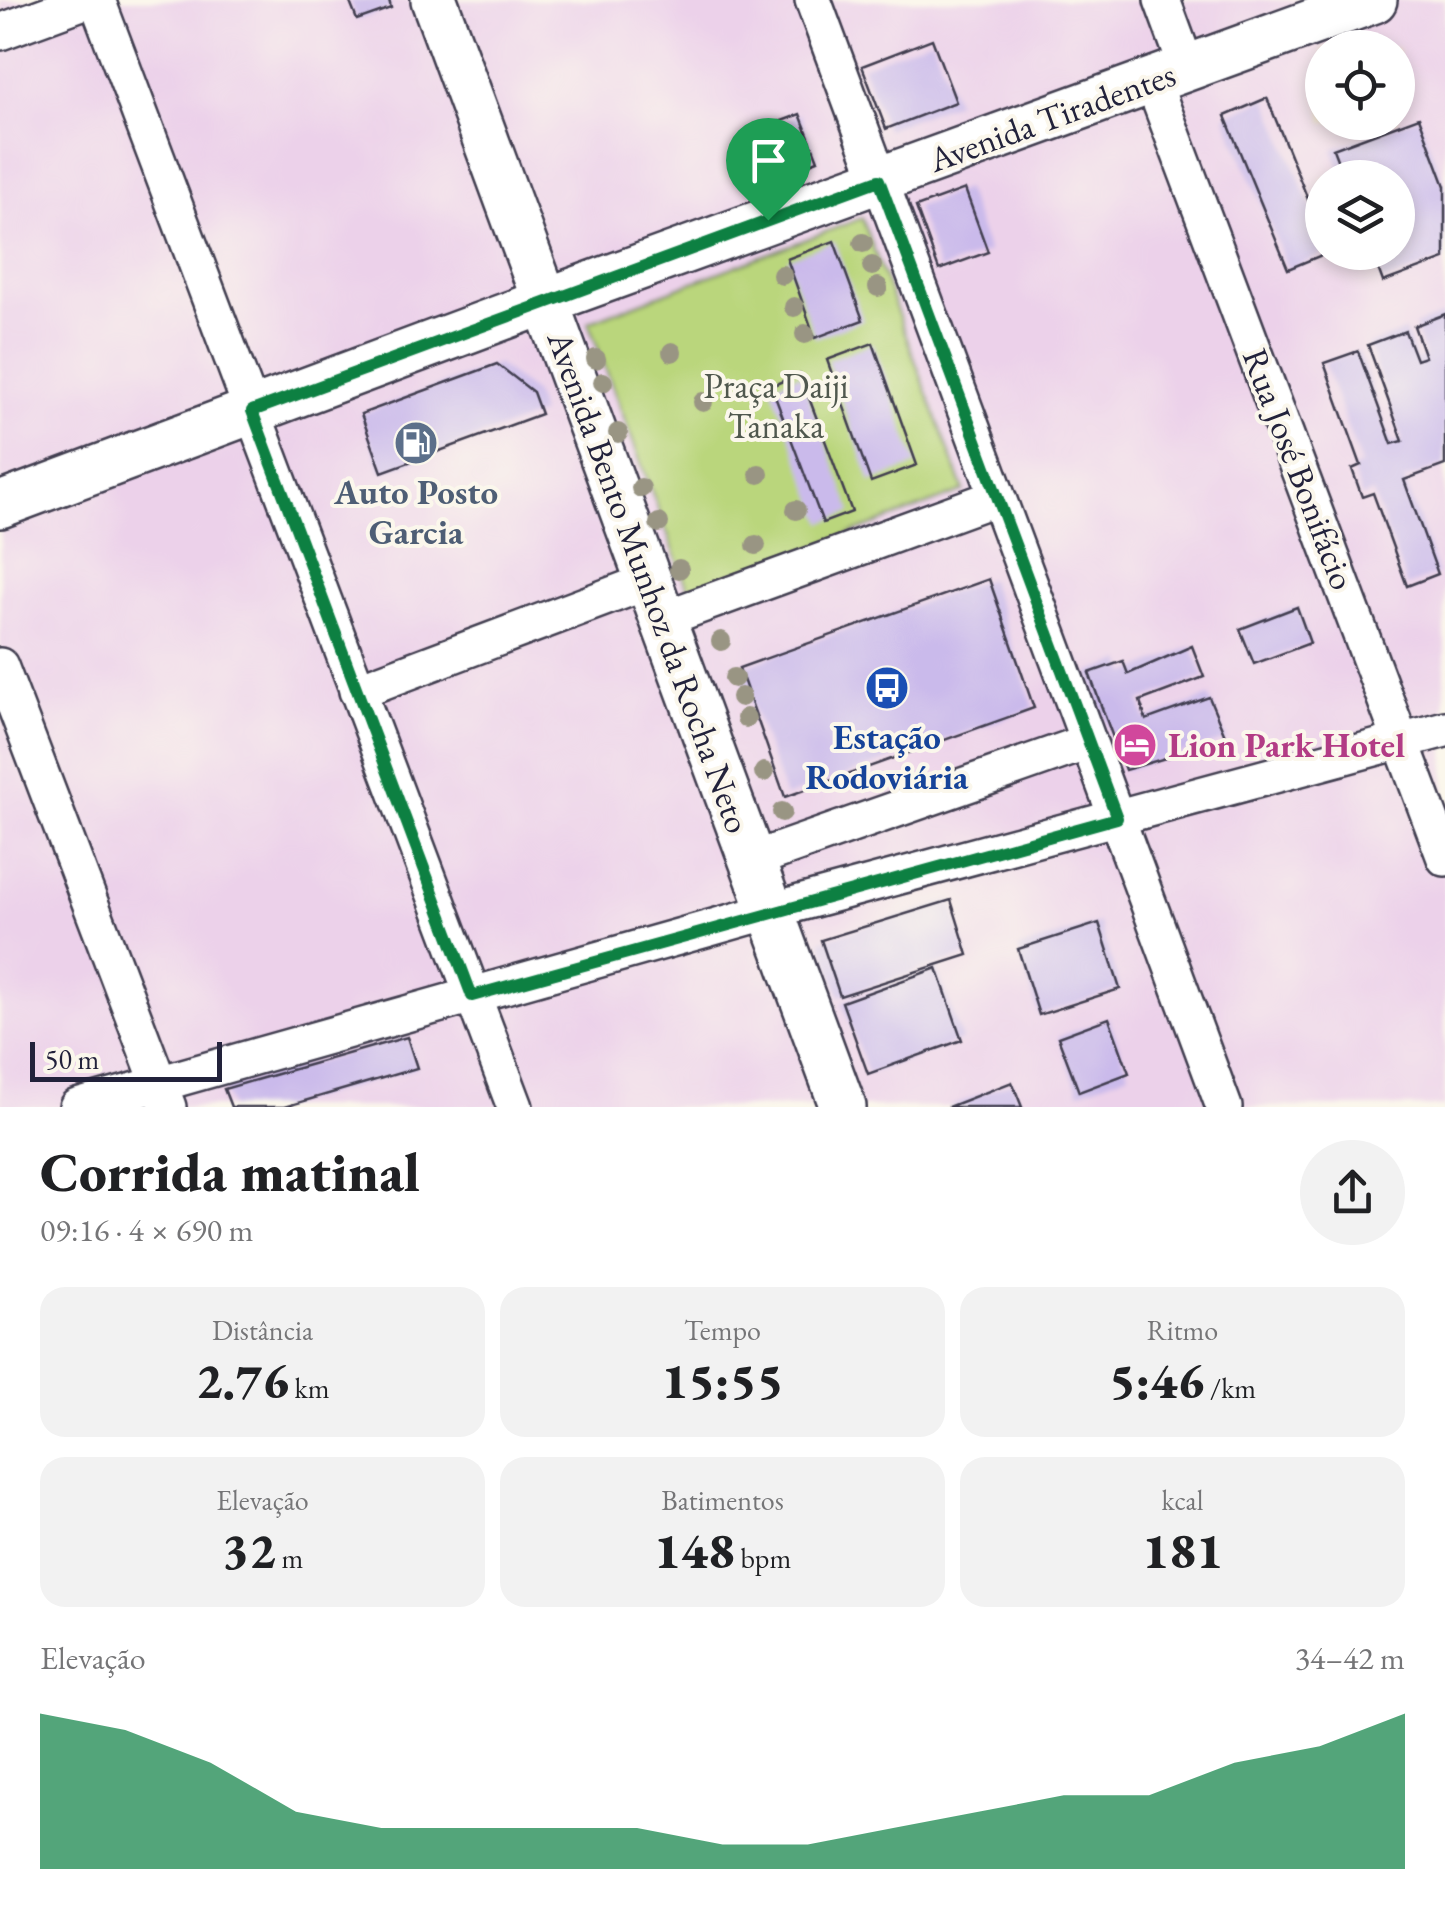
<!DOCTYPE html>
<html lang="pt">
<meta charset="utf-8">
<style>
body{margin:0;font-family:"EB Garamond",serif;background:#f2f2f2;color:#202124;height:100vh;display:flex;flex-direction:column;font-size:38px;white-space:nowrap}
*{box-sizing:border-box;margin:0}
p{font-size:32px;color:#757577}
.icon{flex:none;width:55px;height:55px;fill:none;stroke:currentColor;stroke-width:2;stroke-linecap:round;stroke-linejoin:round}
.map{position:relative;height:1107px;overflow:hidden}
.panel{display:flex;flex-direction:column;background:#fff;flex:1}
.panel>*{flex:none}
.controls{position:absolute;left:1305px;top:30px;display:grid;gap:20px}
.controls a{display:grid;place-items:center;width:110px;height:110px;border-radius:50%;background:#fff;box-shadow:0 5px 15px #0003;font-size:50px}
.scale{position:absolute;left:30px;bottom:25px;width:192px;box-sizing:border-box;padding-left:10px;border:5px solid #22223b;border-top:0;font-size:28px;line-height:35px;white-space:nowrap;color:#22223b;-webkit-text-stroke:8px #fbf7ec;paint-order:stroke}
.pin{position:absolute;display:grid;place-items:center;width:85px;height:85px;color:#fff;margin:-102px -42px;border-radius:50% 50% 50% 0;rotate:-45deg;box-shadow:0 0 10px #0007}
.pin .icon{rotate:45deg}
.round{display:grid;place-items:center;flex:none;width:105px;height:105px;border-radius:52px;background:#f2f2f2}
.summary{display:flex;align-items:center;justify-content:space-between;height:170px;padding:0 40px}
h1{font-size:55px;font-weight:800;line-height:75px}
.figures{display:grid;grid-template-columns:repeat(3,1fr);gap:15px;height:170px;padding:10px 40px}
.figures div{display:grid;align-content:center;border-radius:25px;background:#f2f2f2;text-align:center}
.figures b{font-size:50px;font-weight:800}
.figures small{font-size:28px;font-weight:400}
.figures p{font-size:28px}
.chart{height:280px;padding:20px 40px}
.chart p{display:flex;justify-content:space-between}
.chart svg{width:100%;height:180px;margin-top:10px;fill:#0b8043;opacity:.7}
.map>svg:first-child{display:block}
.built{fill:#ecd1ea;fill-rule:evenodd}
.green{fill:#bad67c;stroke:#6e7c5c;stroke-width:2.5}
.building{fill:#cabaeb}
.lines{fill:none;stroke-linecap:round;stroke-linejoin:round}
.minor-casing{stroke:#413e4f;stroke-width:40}
.major-casing{stroke:#413e4f;stroke-width:50}
.minor{stroke:#fff;stroke-width:35}
.major{stroke:#fff;stroke-width:45}
.tree{fill:#999583}
.route-casing{stroke:#fff;stroke-width:20}
.route{stroke:#0b8043;stroke-width:12}
.labels{text-anchor:middle;stroke-width:8;stroke-linejoin:round;paint-order:stroke}
.street-label{font-size:35px;fill:#22223b;stroke:#fbf7ec}
.park-label{font-size:35px;fill:#50584e;stroke:#fbf7ec}
.service-label{font-size:35px;font-weight:bold;fill:#4e5e75;stroke:#fbf7ec}
.transit-label{font-size:35px;font-weight:bold;fill:#164399;stroke:#fbf7ec}
.hotel-label{font-size:35px;font-weight:bold;fill:#b23c85;stroke:#fbf7ec;text-anchor:start}
</style>
<div class="map">
<svg width="1445" height="1107" viewBox="0 0 1445 1107">
<rect width="100%" height="100%" fill="#fbf7ec"/>
<filter id="ink" filterUnits="userSpaceOnUse"><feTurbulence type="fractalNoise" baseFrequency=".01" numOctaves="2"/><feDisplacementMap in="SourceGraphic" scale="20" xChannelSelector="R" yChannelSelector="G"/><feConvolveMatrix kernelMatrix="1 2 1 2 8 2 1 2 1" color-interpolation-filters="sRGB"/></filter>
<filter id="wash" filterUnits="userSpaceOnUse"><feTurbulence type="fractalNoise" baseFrequency=".0048" numOctaves="4" result="noise"/><feDisplacementMap in="SourceGraphic" scale="40" xChannelSelector="R" yChannelSelector="G"/><feGaussianBlur stdDeviation="2.25" result="paint"/><feColorMatrix in="noise" values="0 0 0 0 0 0 0 0 0 0 0 0 0 0 0 0 0 1.4 0 .05"/><feComposite in="paint" operator="in"/></filter>
<g filter="url(#wash)">
<rect width="100%" height="100%" fill="#f3e0c3"/>
<path class="built" d="M0 0H1445V1107H0ZM1322 48H1398V122H1322ZM1322 178H1398V252H1322Z"/>
<path class="green" d="M862 218 964 491 690 594 588 322Z"/>
<g id="blocks">
<g class="building">
<path d="M349 0H389L391 8 357 20Z"/>
<path d="M932 39 956 102 886 129 862 66Z"/>
<path d="M1267 98 1322 234V255L1288 269 1225 116Z"/>
<path d="M800 114 818 160 768 179 750 133Z"/>
<path d="M1419 117 1445 186V259L1383 282 1372 252H1398V178H1344L1333 149Z"/>
<path d="M965 189 988 252 939 270 916 207Z"/>
<path d="M834 241 863 320 815 338 787 259Z"/>
<path d="M1445 314V465L1404 480 1438 574 1407 586 1373 493 1362 497 1352 469 1361 465 1324 363 1358 351 1392 444 1403 441 1368 345 1405 331 1416 360 1425 357 1414 326Z"/>
<path d="M873 343 917 465 871 482 827 360Z"/>
<path d="M497 364 533 392 541 414 382 472 361 414Z"/>
<path d="M800 374 852 512 823 523 771 386Z"/>
<path d="M989 579 1034 708 785 797 739 668Z"/>
<path d="M1297 607 1310 643 1254 664 1240 629Z"/>
<path d="M1192 646 1204 677 1140 701 1146 720 1209 697 1227 740 1125 770 1089 673 1123 661 1128 674Z"/>
<path d="M951 900 968 955 840 996 821 940Z"/>
<path d="M1099 923 1120 989 1039 1015 1018 949Z"/>
<path d="M937 968 962 1040 868 1074 842 1002Z"/>
<path d="M1109 1018 1129 1073 1079 1092 1058 1037Z"/>
<path d="M407 1037 417 1068 284 1107H231L224 1089Z"/>
<path d="M1012 1082 1022 1107H948Z"/>
</g>
</g>
</g>
<g filter="url(#ink)">
<use href="#blocks" fill-opacity="0" stroke="#413e4f" stroke-width="2.5"/>
<g class="lines">
<defs>
<g id="minor">
<path d="M97 0 515 1107"/>
<path d="M813 0 1224 1107"/>
<path d="M1162 0 1187 68"/>
<path d="M0 32 87 0"/>
<path d="M1152 80 1445 858"/>
<path d="M663 619 997 497"/>
<path d="M0 666 168 1107"/>
<path d="M357 691 649 581"/>
<path d="M752 860 1088 742"/>
<path d="M77 1107 770 911 1445 729"/>
</g>
<g id="major">
<path d="M434 0 843 1107"/>
<path d="M0 505 546 301 1374 0"/>
</g>
</defs>
<use href="#minor" class="minor-casing"/>
<use href="#major" class="major-casing"/>
<use href="#minor" class="minor"/>
<use href="#major" class="major"/>
</g>
<g class="tree">
<circle cx="863" cy="243" r="10"/>
<circle cx="872" cy="266" r="10"/>
<circle cx="782" cy="275" r="10"/>
<circle cx="878" cy="287" r="10"/>
<circle cx="794" cy="307" r="10"/>
<circle cx="805" cy="334" r="10"/>
<circle cx="672" cy="352" r="10"/>
<circle cx="596" cy="359" r="10"/>
<circle cx="603" cy="382" r="10"/>
<circle cx="703" cy="402" r="10"/>
<circle cx="618" cy="433" r="10"/>
<circle cx="759" cy="474" r="10"/>
<circle cx="641" cy="488" r="10"/>
<circle cx="796" cy="510" r="10"/>
<circle cx="659" cy="523" r="10"/>
<circle cx="756" cy="545" r="10"/>
<circle cx="679" cy="569" r="10"/>
<circle cx="721" cy="641" r="10"/>
<circle cx="734" cy="678" r="10"/>
<circle cx="741" cy="697" r="10"/>
<circle cx="746" cy="718" r="10"/>
<circle cx="764" cy="772" r="10"/>
<circle cx="782" cy="812" r="10"/>
</g>
</g>
<g class="lines" filter="url(#ink)">
<defs>
<path id="route" d="M879 180 1117 818 472 996 252 411Z"/>
</defs>
<use href="#route" class="route-casing"/>
<use href="#route" class="route"/>
</g>
<defs>
<symbol id="fuel-disc" viewBox="-11 -11 22 22"><circle r="9.5" fill="#5c6f8a" stroke="#fbf7ec"/><path d="M-5.5-6h7V0h2V4h1.3V-2.5L3-4.5l.8-.8L6-3V5H2.5V1h-1V6h-7ZM-4.2-4.7v3.2H.2V-4.7Z" fill="#fff"/></symbol>
<symbol id="bus-disc" viewBox="-11 -11 22 22"><circle r="9.5" fill="#1a4fb4" stroke="#fbf7ec"/><path d="M-5-6H5V4H4V6H2V4H-2V6H-4V4H-5ZM-3.5-4V0h7V-4ZM-3.5 1.2v1.5H-2V1.2ZM2 1.2v1.5H3.5V1.2Z" fill="#fff"/></symbol>
<symbol id="hotel-disc" viewBox="-11 -11 22 22"><circle r="9.5" fill="#d1479c" stroke="#fbf7ec"/><path d="M-6-4.5h1.5V1H6V5H4.5V3h-9V5H-6ZM-4 0a1.8 1.8 0 1 1 3.6 0ZM.5 0V-2.5h3Q6-2.5 6 0Z" fill="#fff"/></symbol>
</defs>
<g fill-rule="evenodd">
<use href="#fuel-disc" x="391" y="418" width="50" height="50"/>
<use href="#bus-disc" x="862" y="663" width="50" height="50"/>
<use href="#hotel-disc" x="1110" y="720" width="50" height="50"/>
</g>
<g class="labels">
<g class="street-label">
<text transform="translate(1052 117) rotate(-20)" y="12">Avenida Tiradentes</text>
<text transform="translate(1299 469) rotate(69)" y="12">Rua José Bonifácio</text>
<text transform="translate(649 582) rotate(70)" y="12">Avenida Bento Munhoz da Rocha Neto</text>
</g>
<g class="park-label">
<text x="776" y="398">Praça Daiji<tspan x="776" dy="40">Tanaka</tspan></text>
</g>
<g class="service-label">
<text x="416" y="504">Auto Posto<tspan x="416" dy="40">Garcia</tspan></text>
</g>
<g class="transit-label">
<text x="887" y="749">Estação<tspan x="887" dy="40">Rodoviária</tspan></text>
</g>
<g class="hotel-label">
<text x="1168" y="757">Lion Park Hotel</text>
</g>
</g>
</svg>
<div class="controls">
<a><svg class="icon" aria-label="locate" viewBox="0 0 24 24"><circle cx="12" cy="12" r="6"/><path d="M12 2v4M12 18v4M2 12h4M18 12h4"/></svg></a>
<a><svg class="icon" aria-label="layers" viewBox="0 0 24 24"><path d="M12 4l9 5-9 5-9-5zM3 14l9 5 9-5"/></svg></a>
</div>
<div class="scale">50 m</div>
<div class="pin" style="left:768px;top:220px;background:#1e9e55"><svg class="icon" aria-label="arrive" viewBox="0 0 24 24"><path d="M6 21V4h12l-3 4 3 4H6"/></svg></div>
</div>
<section class="panel">
<div class="summary"><div><h1>Corrida matinal</h1><p>09:16 · 4 × 690 m</p></div><a class="round"><svg class="icon" aria-label="share" viewBox="0 0 24 24"><path d="M12 15V3M7 8l5-5 5 5M5 13v7h14v-7"/></svg></a></div>
<div class="figures">
<div><p>Distância</p><b>2.76<small> km</small></b></div>
<div><p>Tempo</p><b>15:55</b></div>
<div><p>Ritmo</p><b>5:46<small> /km</small></b></div>
</div>
<div class="figures">
<div><p>Elevação</p><b>32<small> m</small></b></div>
<div><p>Batimentos</p><b>148<small> bpm</small></b></div>
<div><p>kcal</p><b>181</b></div>
</div>
<div class="chart"><p><span>Elevação</span>34–42 m</p>
<svg viewBox="0 0 160 44" preserveAspectRatio="none"><path d="M0 44V6L10 10L20 18L30 30L40 34L50 34L60 34L70 34L80 38L90 38L100 34L110 30L120 26L130 26L140 18L150 14L160 6V44z"/></svg>
</div>
</section>
